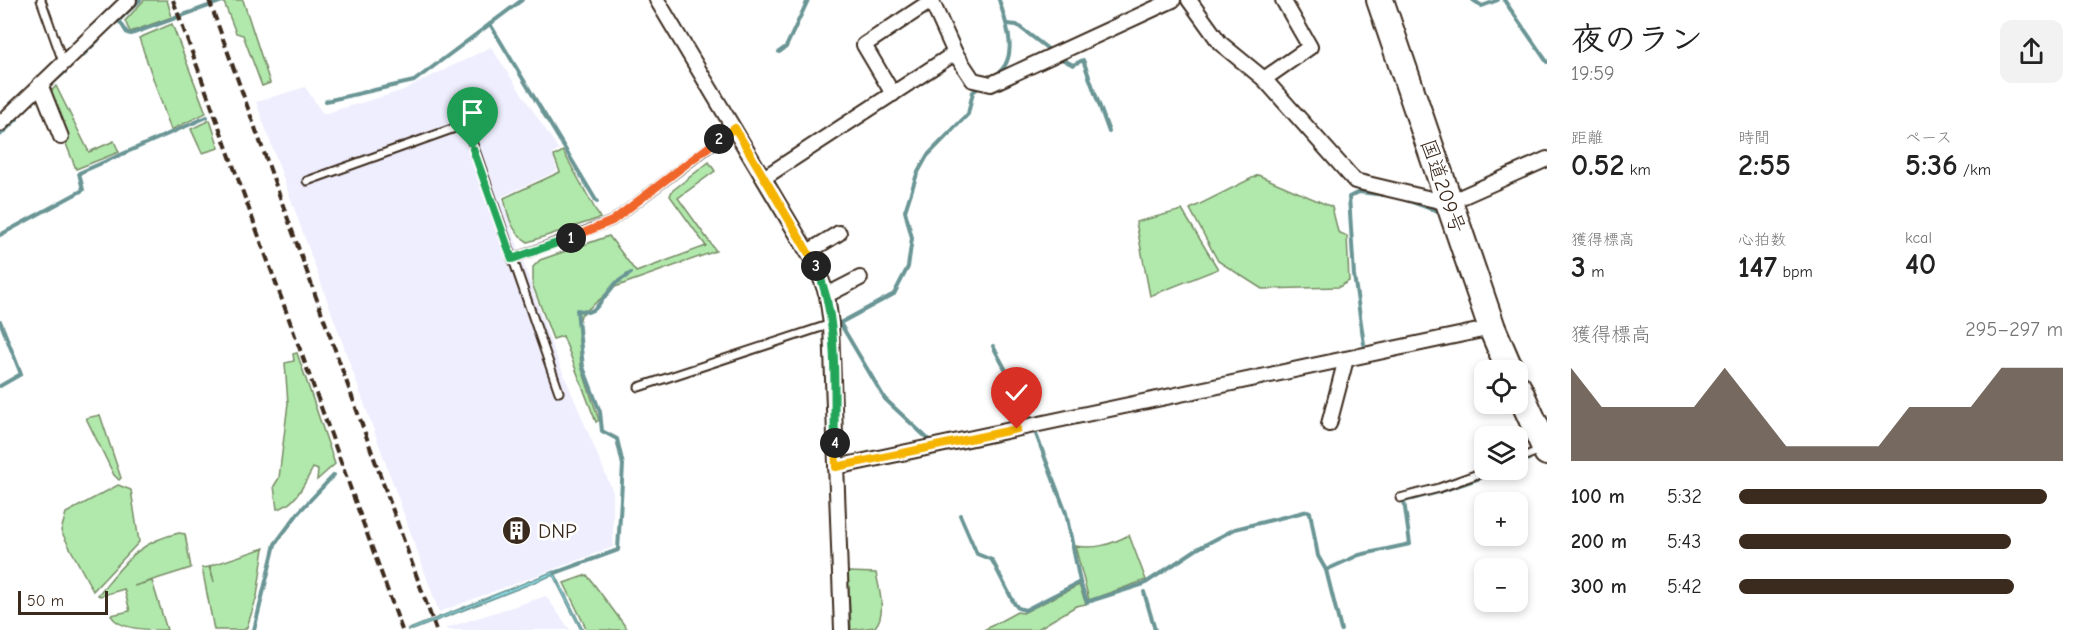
<!DOCTYPE html>
<html lang="ja">
<meta charset="utf-8">
<style>
body{margin:0;font-family:"Comic Neue","Klee One",sans-serif;background:#f2f2f2;color:#222;height:100vh;display:flex;flex-direction:column;font-size:22px;white-space:nowrap}
*{box-sizing:border-box;margin:0}
p{font-size:20px;color:#767676}
.icon{flex:none;width:33px;height:33px;fill:none;stroke:currentColor;stroke-width:2;stroke-linecap:round;stroke-linejoin:round}
.map{position:relative;flex:1;overflow:hidden}
.panel{display:flex;flex-direction:column;background:#fff;width:540px}
.panel>*{flex:none}
.tools{position:absolute;left:1474px;top:360px;display:grid;gap:12px}
.tools a{display:grid;place-items:center;width:54px;height:54px;border-radius:12px;background:#fff;box-shadow:0 3px 9px #0003;font-size:30px}
.scale{position:absolute;left:18px;bottom:15px;width:90px;box-sizing:border-box;padding-left:6px;border:3px solid #3b2a1e;border-top:0;font-size:16px;line-height:21px;white-space:nowrap;color:#3b2a1e;-webkit-text-stroke:4px #fff;paint-order:stroke}
.pin{position:absolute;display:grid;place-items:center;width:51px;height:51px;color:#fff;margin:-62px -26px;border-radius:50% 50% 50% 0;rotate:-45deg;box-shadow:0 0 6px #0007}
.pin .icon{rotate:45deg}
.km{position:absolute;width:30px;height:30px;margin:-15px;border-radius:50%;background:#222;color:#fff;font-size:16px;line-height:30px;text-align:center}
.round{display:grid;place-items:center;flex:none;width:63px;height:63px;border-radius:12px;background:#f2f2f2}
.summary{display:flex;align-items:center;justify-content:space-between;height:102px;padding:0 24px}
h1{font-size:33px;font-weight:800;line-height:45px}
.metrics{display:grid;grid-template-columns:repeat(3,1fr);gap:9px;height:102px;padding:6px 24px}
.metrics div{display:grid;align-content:center}
.metrics b{font-size:30px;font-weight:800}
.metrics small{font-size:16px;font-weight:400}
.metrics p{font-size:16px}
.chart{height:168px;padding:12px 24px}
.chart p{display:flex;justify-content:space-between}
.chart svg{width:100%;height:108px;margin-top:6px;fill:#3b2a1e;opacity:.7}
ul{padding:0 24px;list-style:none;font-size:20px}
li{display:grid;grid-template-columns:96px 72px 1fr;align-items:center;height:45px}
li i{height:15px;border-radius:8px;background:#3b2a1e}
main{display:flex;flex:1;min-height:0}
.map>svg:first-child{display:block}
.built{fill:#efeefe}
.green{fill:#b1e9ac;stroke:#768a65;stroke-width:1.5}
.water{fill:#8bdce4;stroke:#6b9595;stroke-width:1.5}
.lines{fill:none;stroke-linecap:round;stroke-linejoin:round}
.stream{stroke:#6b9595;stroke-width:4}
.lane-casing{stroke:#3b2a1e;stroke-width:11}
.street-casing{stroke:#3b2a1e;stroke-width:18}
.highway-casing{stroke:#3b2a1e;stroke-width:30}
.lane{stroke:#fff;stroke-width:7}
.street{stroke:#fff;stroke-width:14}
.highway{stroke:#fff;stroke-width:26}
.rail{stroke:#3b2a1e;stroke-width:4;stroke-dasharray:9 4.5;stroke-linecap:butt}
.split-1-casing{stroke:#fff;stroke-width:12}
.split-2-casing{stroke:#fff;stroke-width:12}
.split-3-casing{stroke:#fff;stroke-width:12}
.split-4-casing{stroke:#fff;stroke-width:12}
.split-5-casing{stroke:#fff;stroke-width:12}
.split-1{stroke:#22a559;stroke-width:8}
.split-2{stroke:#f0652b;stroke-width:8}
.split-3{stroke:#f5b400;stroke-width:8}
.split-4{stroke:#22a559;stroke-width:8}
.split-5{stroke:#f5b400;stroke-width:8}
.labels{text-anchor:middle;stroke-width:5;stroke-linejoin:round;paint-order:stroke}
.street-label{font-size:21px;fill:#3b2a1e;stroke:#fff}
.poi-label{font-size:21px;fill:#3b2a1e;stroke:#fff;text-anchor:start}
</style>
<main>
<div class="map">
<svg width="1547" height="630" viewBox="0 0 1547 630">
<rect width="100%" height="100%" fill="#fff"/>
<filter id="ink" filterUnits="userSpaceOnUse"><feTurbulence type="fractalNoise" baseFrequency=".0167" numOctaves="2"/><feDisplacementMap in="SourceGraphic" scale="12" xChannelSelector="R" yChannelSelector="G"/><feConvolveMatrix kernelMatrix="1 2 1 2 8 2 1 2 1" color-interpolation-filters="sRGB"/></filter>
<g filter="url(#ink)">
<g class="built">
<path d="M491 47 559 150 553 154 557 171 501 197 552 346 613 492V547L439 612 256 102 305 87 323 114 401 91Z"/>
<path d="M546 596 570 630H447L446 628Z"/>
</g>
<g class="green">
<path d="M144 0H167L172 17 130 32 125 21Z"/>
<path d="M223 0H243L270 83 262 86 243 35 236 33Z"/>
<path d="M172 24 206 113 171 130 139 38Z"/>
<path d="M56 86 89 152 114 141 119 152 76 169 47 96Z"/>
<path d="M210 120 219 148 202 153 191 129Z"/>
<path d="M563 151 600 218 528 242C511 232 508 216 504 198L560 172 554 156Z"/>
<path d="M709 162 715 171 678 198 716 251 615 287 581 315 578 327 581 366 599 420 596 422 563 336 553 339 533 286V267L540 260 609 236 636 272 706 246 670 196 672 191Z"/>
<path d="M1258 175 1332 207 1338 232 1347 236 1349 281 1339 287 1262 289 1218 261 1190 209Z"/>
<path d="M1182 210 1218 269 1150 296 1136 222Z"/>
<path d="M297 353 335 464 317 480 318 470 313 468C304 484 296 505 277 509L274 486 279 478 288 403 285 363 294 361 293 354Z"/>
<path d="M100 415 121 478 119 480 114 475 86 418Z"/>
<path d="M118 485 131 490 139 542 93 591 61 531 66 513Z"/>
<path d="M179 533 185 534 191 568 134 586 152 581 167 630C150 630 118 630 111 615L130 611 124 589 100 596 98 595C124 564 137 542 179 533Z"/>
<path d="M1129 535 1146 580 1089 600 1075 546C1096 549 1110 545 1129 535Z"/>
<path d="M264 548 257 596 247 627 244 630H214L202 568 209 567 214 582 210 566Z"/>
<path d="M848 572 876 573C879 589 887 614 875 627L851 630Z"/>
<path d="M587 575 628 630H587L564 583Z"/>
<path d="M1079 585 1086 604 1076 606 1036 630H984L1017 612 1023 613Z"/>
</g>
<path class="water" d="M554 571 583 630H581L553 575 413 630H407Z"/>
<g class="lines">
<g class="stream">
<path d="M1473 0 1482 6 1498 0"/>
<path d="M1504 0 1547 62"/>
<path d="M119 20 127 33 131 34 225 0"/>
<path d="M117 22 140 0"/>
<path d="M490 24 597 202"/>
<path d="M1007 24 1017 25 1052 52"/>
<path d="M779 52 786 47 808 0"/>
<path d="M82 56 98 40"/>
<path d="M1058 57 1073 65 1083 60 1109 132"/>
<path d="M997 74C1020 57 1006 22 999 0"/>
<path d="M49 86 66 71"/>
<path d="M326 101 414 81 522 0"/>
<path d="M0 135 17 119"/>
<path d="M1401 198 1440 212"/>
<path d="M0 235 83 190 79 173 207 117"/>
<path d="M0 321 21 374 0 386"/>
<path d="M1364 344 1354 275 1349 197 1359 192 1385 195"/>
<path d="M993 346C1006 372 1021 394 1031 422"/>
<path d="M1034 429 1066 513 1080 582"/>
<path d="M928 439 885 399 840 323 894 294 908 267 912 238 905 211 917 174 927 156 968 114 973 92 981 86"/>
<path d="M1518 464 1529 459"/>
<path d="M1310 512 1318 556 1326 570 1359 555 1410 544 1404 501 1439 492 1504 470"/>
<path d="M960 515 977 554 992 560 1014 603 1018 608 1025 610 1080 582 1087 602 1144 584 1197 549 1235 529 1308 511"/>
<path d="M1326 570 1341 630"/>
<path d="M555 573 618 550 623 465 617 439 602 431 600 412 583 367 577 310 588 312 595 309 616 283 631 273"/>
<path d="M1144 592 1155 630"/>
<path d="M254 630 275 544 299 512 334 475"/>
</g>
<defs>
<g id="lane">
<path d="M41 0 63 62"/>
<path d="M307 181 466 124 559 392"/>
<path d="M512 259 612 221 735 128"/>
<path d="M639 387 831 324"/>
<path d="M1518 459 1540 450"/>
<path d="M1400 498 1439 488 1489 470"/>
</g>
<g id="street">
<path d="M657 0 817 268 827 295 831 324 842 630"/>
<path d="M931 0 955 53 973 80 991 84 1173 0"/>
<path d="M1189 0 1220 43 1264 79 1355 181 1448 203 1547 159"/>
<path d="M1264 79 1310 47 1283 0"/>
<path d="M40 84 61 137"/>
<path d="M893 94 864 45 931 1"/>
<path d="M0 124 129 0"/>
<path d="M765 177 955 53"/>
<path d="M808 252 839 233"/>
<path d="M827 295 860 278"/>
<path d="M1329 424 1346 359"/>
<path d="M836 467 1492 328"/>
</g>
<g id="highway">
<path d="M1380 0 1492 328 1510 370"/>
<path d="M1518 388 1547 452"/>
</g>
</defs>
<use href="#lane" class="lane-casing"/>
<use href="#street" class="street-casing"/>
<use href="#highway" class="highway-casing"/>
<use href="#lane" class="lane"/>
<use href="#street" class="street"/>
<use href="#highway" class="highway"/>
<g class="rail">
<path d="M173 0 402 630"/>
<path d="M209 0 436 630"/>
</g>
</g>
</g>
<g class="lines" filter="url(#ink)">
<defs>
<path id="split-1" d="M473 149 512 259 571 238"/>
<path id="split-2" d="M571 238 612 221 719 139"/>
<path id="split-3" d="M719 139 735 128 816 266"/>
<path id="split-4" d="M816 266C840 320 833 386 835 443"/>
<path id="split-5" d="M835 443 836 467 1017 429"/>
</defs>
<use href="#split-1" class="split-1-casing"/>
<use href="#split-2" class="split-2-casing"/>
<use href="#split-3" class="split-3-casing"/>
<use href="#split-4" class="split-4-casing"/>
<use href="#split-5" class="split-5-casing"/>
<use href="#split-1" class="split-1"/>
<use href="#split-2" class="split-2"/>
<use href="#split-3" class="split-3"/>
<use href="#split-4" class="split-4"/>
<use href="#split-5" class="split-5"/>
</g>
<defs>
<symbol id="building-disc" viewBox="-11 -11 22 22"><circle r="9.5" fill="#3b2a1e" stroke="#fff"/><path d="M-4-6H4V6H1V3H-1V6H-4ZM-2.5-4.3h1.7v1.8h-1.7ZM.8-4.3h1.7v1.8H.8ZM-2.5-1h1.7V.8h-1.7ZM.8-1h1.7V.8H.8Z" fill="#fff"/></symbol>
</defs>
<g fill-rule="evenodd">
<use href="#building-disc" x="500" y="514" width="33" height="33"/>
</g>
<g class="labels">
<g class="street-label">
<text transform="translate(1443 186) rotate(71)" y="7">国道209号</text>
</g>
<g class="poi-label">
<text x="538" y="538">DNP</text>
</g>
</g>
</svg>
<div class="tools">
<a><svg class="icon" aria-label="locate" viewBox="0 0 24 24"><circle cx="12" cy="12" r="6"/><path d="M12 2v4M12 18v4M2 12h4M18 12h4"/></svg></a>
<a><svg class="icon" aria-label="layers" viewBox="0 0 24 24"><path d="M12 4l9 5-9 5-9-5zM3 14l9 5 9-5"/></svg></a>
<a>+</a>
<a>−</a>
</div>
<div class="scale">50 m</div>
<div class="pin" style="left:473px;top:149px;background:#1e9e55"><svg class="icon" aria-label="arrive" viewBox="0 0 24 24"><path d="M6 21V4h12l-3 4 3 4H6"/></svg></div>
<div class="pin" style="left:1017px;top:429px;background:#d93025"><svg class="icon" aria-label="check" viewBox="0 0 24 24"><path d="M5 12l5 5 9-10"/></svg></div>
<b class="km" style="left:571px;top:238px">1</b>
<b class="km" style="left:719px;top:139px">2</b>
<b class="km" style="left:816px;top:266px">3</b>
<b class="km" style="left:835px;top:443px">4</b>
</div>
<section class="panel">
<div class="summary"><div><h1>夜のラン</h1><p>19:59</p></div><a class="round"><svg class="icon" aria-label="share" viewBox="0 0 24 24"><path d="M12 15V3M7 8l5-5 5 5M5 13v7h14v-7"/></svg></a></div>
<div class="metrics">
<div><p>距離</p><b>0.52<small> km</small></b></div>
<div><p>時間</p><b>2:55</b></div>
<div><p>ペース</p><b>5:36<small> /km</small></b></div>
</div>
<div class="metrics">
<div><p>獲得標高</p><b>3<small> m</small></b></div>
<div><p>心拍数</p><b>147<small> bpm</small></b></div>
<div><p>kcal</p><b>40</b></div>
</div>
<div class="chart"><p><span>獲得標高</span>295–297 m</p>
<svg viewBox="0 0 160 44" preserveAspectRatio="none"><path d="M0 44V6L10 22L20 22L30 22L40 22L50 6L60 22L70 38L80 38L90 38L100 38L110 22L120 22L130 22L140 6L150 6L160 6V44z"/></svg>
</div>
<ul>
<li><b>100 m</b>5:32<i style="width:95%"></i></li>
<li><b>200 m</b>5:43<i style="width:84%"></i></li>
<li><b>300 m</b>5:42<i style="width:85%"></i></li>
</ul>
</section>
</main>
